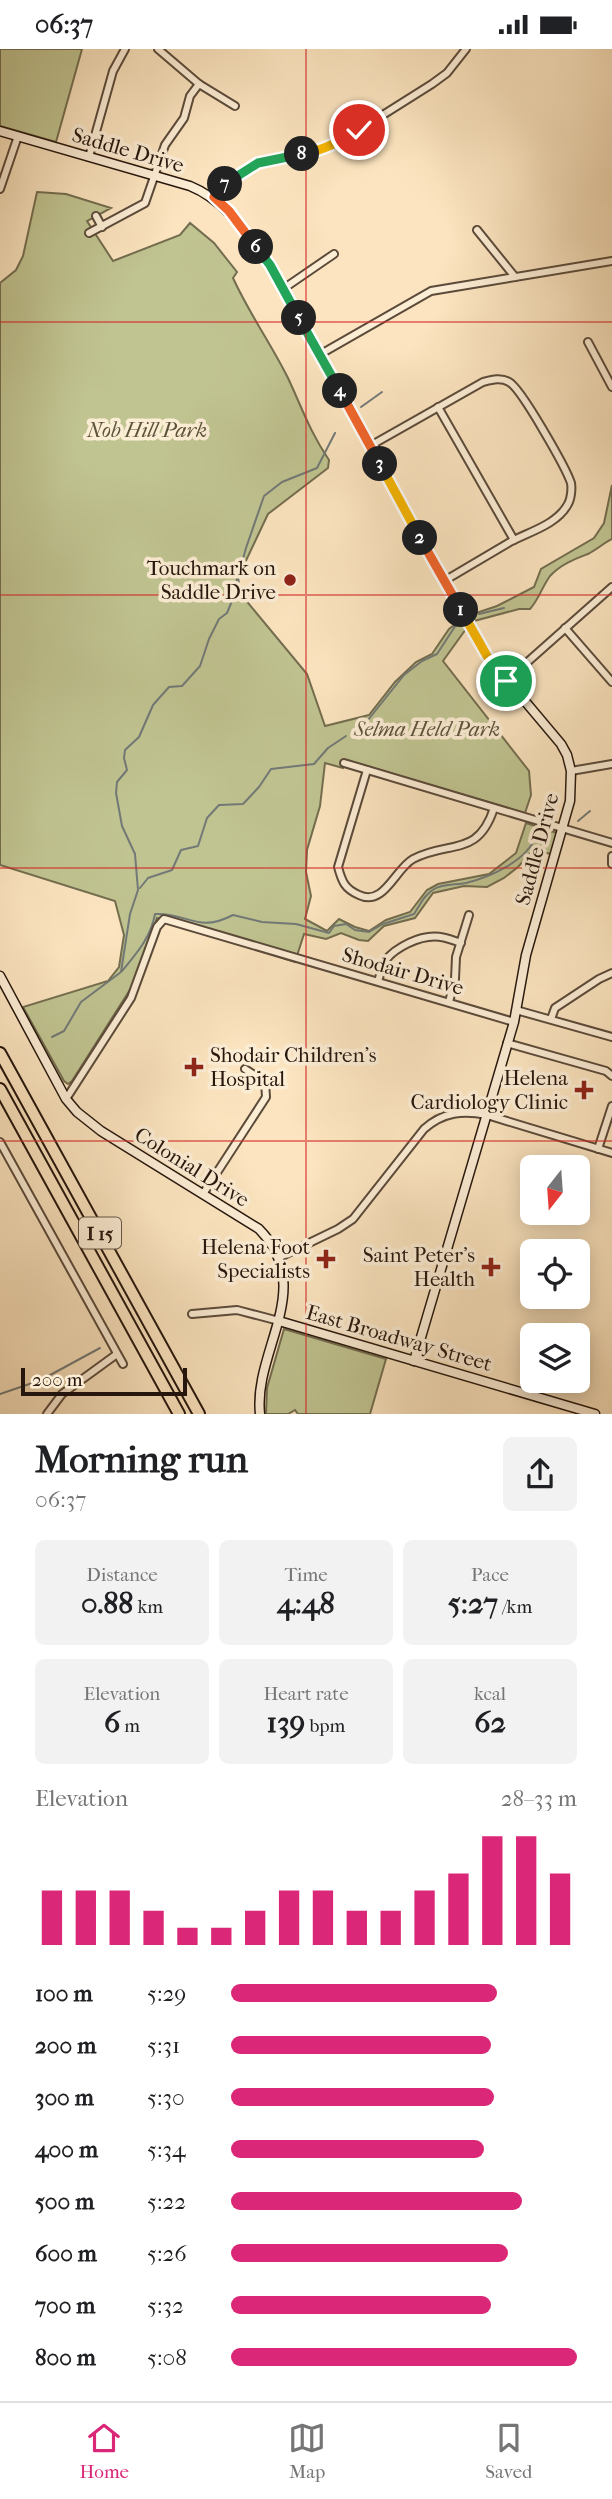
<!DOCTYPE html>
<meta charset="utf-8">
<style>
body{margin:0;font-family:"IM FELL French Canon",serif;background:#f2f2f2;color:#202124;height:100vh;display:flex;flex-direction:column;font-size:26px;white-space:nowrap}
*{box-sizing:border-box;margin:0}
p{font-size:23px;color:#757577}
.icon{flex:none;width:38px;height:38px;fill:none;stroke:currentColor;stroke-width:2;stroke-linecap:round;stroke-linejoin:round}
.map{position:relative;height:1365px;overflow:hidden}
.drawer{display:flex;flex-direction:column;background:#fff;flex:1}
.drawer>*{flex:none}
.needle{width:46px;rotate:197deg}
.tools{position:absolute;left:520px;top:1106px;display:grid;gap:14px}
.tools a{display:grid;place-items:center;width:70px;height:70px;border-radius:10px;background:#fff;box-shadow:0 4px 18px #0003;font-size:35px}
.scale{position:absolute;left:21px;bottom:18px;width:166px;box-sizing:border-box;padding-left:7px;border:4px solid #26160d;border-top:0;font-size:19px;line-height:24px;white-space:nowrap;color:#26160d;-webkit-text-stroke:5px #fcedd5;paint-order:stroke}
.pin{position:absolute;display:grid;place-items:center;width:60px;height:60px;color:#fff;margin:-30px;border:4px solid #fff;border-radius:50%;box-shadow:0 2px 7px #0007}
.km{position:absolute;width:35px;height:35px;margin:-18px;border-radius:50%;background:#222;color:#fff;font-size:19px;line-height:35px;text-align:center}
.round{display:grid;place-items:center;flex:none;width:74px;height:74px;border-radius:10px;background:#f2f2f2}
.headline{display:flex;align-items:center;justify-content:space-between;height:119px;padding:0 35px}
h1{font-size:38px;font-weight:700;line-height:52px}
.stats{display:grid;grid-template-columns:repeat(3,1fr);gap:10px;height:119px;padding:7px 35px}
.stats div{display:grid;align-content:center;border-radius:10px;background:#f2f2f2;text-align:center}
.stats b{font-size:30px;font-weight:700}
.stats small{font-size:19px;font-weight:400}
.stats p{font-size:19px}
.chart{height:196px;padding:14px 35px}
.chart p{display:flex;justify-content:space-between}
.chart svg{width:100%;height:126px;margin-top:7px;stroke:#db2777;stroke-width:6}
ul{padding:0 35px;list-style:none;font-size:23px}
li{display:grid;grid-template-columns:112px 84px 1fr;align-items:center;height:52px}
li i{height:18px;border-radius:9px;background:#db2777}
.status{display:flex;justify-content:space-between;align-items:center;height:49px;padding:0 35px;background:#fff;direction:ltr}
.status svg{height:19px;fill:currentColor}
.dock{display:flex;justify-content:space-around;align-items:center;height:98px;border-top:2px solid #e0e0e0;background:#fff;font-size:19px;color:#757577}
.dock a{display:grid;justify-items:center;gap:4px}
.dock .active{color:#db2777}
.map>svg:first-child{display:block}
.green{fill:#c0c491;stroke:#736d4f;stroke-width:2}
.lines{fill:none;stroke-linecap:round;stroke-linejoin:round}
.stream{stroke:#727977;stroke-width:2}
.street-casing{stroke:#5b4a3a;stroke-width:10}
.secondary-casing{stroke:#26160d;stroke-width:11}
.highway-casing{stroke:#26160d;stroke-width:14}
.street{stroke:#fcedd5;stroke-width:6}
.secondary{stroke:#fcedd5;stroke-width:8}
.highway{stroke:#fbe4bf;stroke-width:10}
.split-1-casing{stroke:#fff;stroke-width:14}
.split-2-casing{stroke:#fff;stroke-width:14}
.split-3-casing{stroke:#fff;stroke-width:14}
.split-4-casing{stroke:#fff;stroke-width:14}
.split-5-casing{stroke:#fff;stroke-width:14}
.split-6-casing{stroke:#fff;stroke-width:14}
.split-7-casing{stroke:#fff;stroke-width:14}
.split-8-casing{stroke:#fff;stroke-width:14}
.split-9-casing{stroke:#fff;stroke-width:14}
.split-1{stroke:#f5b400;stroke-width:9}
.split-2{stroke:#f0652b;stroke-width:9}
.split-3{stroke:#f5b400;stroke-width:9}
.split-4{stroke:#f0652b;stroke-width:9}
.split-5{stroke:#22a559;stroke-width:9}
.split-6{stroke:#22a559;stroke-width:9}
.split-7{stroke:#f0652b;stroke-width:9}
.split-8{stroke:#22a559;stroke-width:9}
.split-9{stroke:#f5b400;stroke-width:9}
.grid{fill:none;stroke:#d62828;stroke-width:2;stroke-opacity:0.55}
.poi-dot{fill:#8f2418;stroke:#fcedd5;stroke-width:2.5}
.labels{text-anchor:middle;stroke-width:7;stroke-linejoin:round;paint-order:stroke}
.shield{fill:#fcedd5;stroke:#665649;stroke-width:2}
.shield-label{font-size:19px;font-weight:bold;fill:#26160d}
.street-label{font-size:21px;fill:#26160d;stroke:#fcedd5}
.park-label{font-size:21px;font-style:italic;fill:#5c533b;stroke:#fcedd5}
.poi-label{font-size:21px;fill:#26160d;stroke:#fcedd5;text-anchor:end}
</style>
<div class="status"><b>06:37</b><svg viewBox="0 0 49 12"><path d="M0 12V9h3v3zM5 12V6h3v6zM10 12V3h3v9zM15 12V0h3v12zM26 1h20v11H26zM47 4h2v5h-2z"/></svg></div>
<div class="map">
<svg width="612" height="1365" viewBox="0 0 612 1365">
<rect width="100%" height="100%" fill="#fbe4bf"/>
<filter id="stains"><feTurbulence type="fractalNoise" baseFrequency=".00286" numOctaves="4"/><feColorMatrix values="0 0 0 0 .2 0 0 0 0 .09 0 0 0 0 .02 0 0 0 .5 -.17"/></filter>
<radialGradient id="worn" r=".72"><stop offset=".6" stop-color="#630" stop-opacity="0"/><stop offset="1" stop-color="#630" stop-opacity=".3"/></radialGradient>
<g class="green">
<path d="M0 0H82L56 93 0 77Z"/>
<path d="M37 143 66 145 111 159 87 172 113 212 180 186 190 174 214 194 237 223 233 229C249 264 271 295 288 329 302 359 310 383 329 411L328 419 268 465 234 537 307 625 325 677 369 666 395 633 416 613 432 605 449 580 461 571 466 580 443 612 529 722 531 746 525 764 346 711 343 719 325 714 320 757 307 801 306 823 311 847 305 870 327 882 339 870 355 878 369 882 386 871 410 863 427 841 438 835 489 825 516 804 526 774 557 784 551 805 533 801 518 818 504 829 487 838 464 837 433 844 415 869 384 877 368 892 359 891 341 884 326 890 304 885 295 913 157 869 133 936 72 1032 68 1035 64 1032 23 958 108 932 119 918 124 886 115 852 0 816V234L16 221 23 207Z"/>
<path d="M612 436V490C604 494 596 501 588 505 575 510 561 515 550 527 542 538 539 550 530 560H519L474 572 470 566 497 557 534 538 541 520 594 489 604 474Z"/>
<path d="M284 1280 386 1310 370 1365H298L295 1361 288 1365H266L267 1339Z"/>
</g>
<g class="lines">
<g class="stream">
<path d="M361 358 382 343"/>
<path d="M479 565 504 559"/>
<path d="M364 676 404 626 422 612 437 605 456 576"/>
<path d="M578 772 590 762"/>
<path d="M140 839 148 829 172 821 181 801 198 797 207 769 219 756 243 755 259 738 271 720 314 715 328 699 346 687"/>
<path d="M122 922C137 904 151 888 155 865 187 863 197 885 233 866L262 873 296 875 329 884 334 877 346 875 355 881 369 883 383 875 414 865C420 856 424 846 434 840 443 835 456 836 466 834 490 828 527 812 536 787"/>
<path d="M52 988 64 982 81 953 121 923 130 865 138 841 135 805 122 777 116 744 117 733 127 721 124 709 125 701 139 688 153 656 169 638 182 637 200 617 209 590 219 570 227 564 239 535 238 528 246 499 264 447 282 433 317 419 335 384"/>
<path d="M0 1345 41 1331 100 1299"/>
</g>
<defs>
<g id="street">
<path d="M158 0 199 35 235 57"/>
<path d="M89 108 113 22 125 0"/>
<path d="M0 140 18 87"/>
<path d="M214 148 225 135 258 114 315 103 359 81 432 35 447 24 466 0"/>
<path d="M96 167 102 178"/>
<path d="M477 181 515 228"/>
<path d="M89 184 145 154 165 96 184 69 190 47 199 35"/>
<path d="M283 240 334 205"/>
<path d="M588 293 612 338"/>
<path d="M319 306 431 242 612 212"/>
<path d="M438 358 514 491"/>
<path d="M370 397 483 333C491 331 501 328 509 333 521 339 566 419 571 434 572 440 571 450 568 455 557 476 528 483 510 493 488 506 466 519 444 532"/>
<path d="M565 579 612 633"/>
<path d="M506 632 612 538"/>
<path d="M344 714 612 794"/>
<path d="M367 721 338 818C342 833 345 840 359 846 384 858 395 820 413 810 449 791 478 809 494 759"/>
<path d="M571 722 612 715"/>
<path d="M612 807V815"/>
<path d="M378 932C380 927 381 921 383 916 389 902 413 890 428 888 440 886 450 890 461 894"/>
<path d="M449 953 455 930 456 908 469 866"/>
<path d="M516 961 612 988"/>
<path d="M551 970 555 959 599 930 612 924"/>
<path d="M507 994 606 1022 612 1027"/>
<path d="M66 1050 131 949 157 878 164 870 514 973"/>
<path d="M0 1093 123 1315"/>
<path d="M598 1100 612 1057"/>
<path d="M203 1145 266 1048 265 1033 245 1020"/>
<path d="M278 1209 338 1180 353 1170 424 1080C443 1063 463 1061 487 1066L612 1104"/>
<path d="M192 1265 237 1261 279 1272"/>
<path d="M47 1365 62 1345 117 1305"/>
</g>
<g id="secondary">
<path d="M0 82 190 137C227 152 247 186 270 216L487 607 561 695 567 706 571 722 570 752 526 906 514 973 414 1312"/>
<path d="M0 927 66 1050 77 1063 101 1082 259 1180C317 1239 253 1301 260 1365"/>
<path d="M279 1272 595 1365"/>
</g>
<g id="highway">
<path d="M0 1004 199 1365"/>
<path d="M0 1040 179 1365"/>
</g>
</defs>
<use href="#street" class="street-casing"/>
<use href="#secondary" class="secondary-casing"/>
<use href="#highway" class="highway-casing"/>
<use href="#street" class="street"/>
<use href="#secondary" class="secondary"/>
<use href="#highway" class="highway"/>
</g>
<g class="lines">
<defs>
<path id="split-1" d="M461 561 487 607 506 632"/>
<path id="split-2" d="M420 489 461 561"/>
<path id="split-3" d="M380 415 420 489"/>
<path id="split-4" d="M340 342 380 415"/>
<path id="split-5" d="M299 269 340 342"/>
<path id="split-6" d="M256 198 270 216 299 269"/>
<path id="split-7" d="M225 135 214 148 229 162 256 198"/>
<path id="split-8" d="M225 135 258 114 302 105"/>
<path id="split-9" d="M302 105C323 102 340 92 359 81"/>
</defs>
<use href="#split-1" class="split-1-casing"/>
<use href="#split-2" class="split-2-casing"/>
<use href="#split-3" class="split-3-casing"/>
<use href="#split-4" class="split-4-casing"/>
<use href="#split-5" class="split-5-casing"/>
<use href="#split-6" class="split-6-casing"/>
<use href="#split-7" class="split-7-casing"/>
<use href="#split-8" class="split-8-casing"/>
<use href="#split-9" class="split-9-casing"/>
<use href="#split-1" class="split-1"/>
<use href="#split-2" class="split-2"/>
<use href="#split-3" class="split-3"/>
<use href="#split-4" class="split-4"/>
<use href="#split-5" class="split-5"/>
<use href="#split-6" class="split-6"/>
<use href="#split-7" class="split-7"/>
<use href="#split-8" class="split-8"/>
<use href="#split-9" class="split-9"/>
</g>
<path class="grid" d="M306 0V1365M0 273H612M0 546H612M0 819H612M0 1092H612"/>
<g class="poi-dot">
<circle cx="290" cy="531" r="7"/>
<path d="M190.5 1007.5h7v7h7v7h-7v7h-7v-7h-7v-7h7z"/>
<path d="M580.5 1030.5h7v7h7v7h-7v7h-7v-7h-7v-7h7z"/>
<path d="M322.5 1199.5h7v7h7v7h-7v7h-7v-7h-7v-7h7z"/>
<path d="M487.5 1207.5h7v7h7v7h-7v7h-7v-7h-7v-7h7z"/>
</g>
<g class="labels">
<rect class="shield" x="79" y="1168.5" width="42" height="31" rx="5"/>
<g class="shield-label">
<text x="100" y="1191">I 15</text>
</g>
<g class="street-label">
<text transform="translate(128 101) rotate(16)" y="7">Saddle Drive</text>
<text transform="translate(537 800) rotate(-75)" y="7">Saddle Drive</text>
<text transform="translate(403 922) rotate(16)" y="7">Shodair Drive</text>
<text transform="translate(192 1118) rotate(32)" y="7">Colonial Drive</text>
<text transform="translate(399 1289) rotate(16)" y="7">East Broadway Street</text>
</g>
<g class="park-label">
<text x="147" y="388">Nob Hill Park</text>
<text x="427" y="687">Selma Held Park</text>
</g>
<g class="poi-label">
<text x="276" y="526">Touchmark on<tspan x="276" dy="24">Saddle Drive</tspan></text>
<text x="210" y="1013" text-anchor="start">Shodair Children's<tspan x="210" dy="24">Hospital</tspan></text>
<text x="568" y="1036">Helena<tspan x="568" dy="24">Cardiology Clinic</tspan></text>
<text x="310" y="1205">Helena Foot<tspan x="310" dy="24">Specialists</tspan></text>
<text x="475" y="1213">Saint Peter's<tspan x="475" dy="24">Health</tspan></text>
</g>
</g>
<rect width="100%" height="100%" filter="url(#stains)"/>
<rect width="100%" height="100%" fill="url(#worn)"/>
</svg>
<div class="tools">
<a><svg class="needle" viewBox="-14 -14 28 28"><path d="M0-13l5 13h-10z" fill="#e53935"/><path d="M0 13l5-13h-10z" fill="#757577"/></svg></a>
<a><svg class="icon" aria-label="locate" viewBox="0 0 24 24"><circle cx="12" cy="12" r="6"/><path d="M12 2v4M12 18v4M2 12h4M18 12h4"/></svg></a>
<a><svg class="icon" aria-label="layers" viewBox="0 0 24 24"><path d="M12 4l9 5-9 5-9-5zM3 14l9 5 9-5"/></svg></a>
</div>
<div class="scale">200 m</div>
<div class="pin" style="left:506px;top:632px;background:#1e9e55"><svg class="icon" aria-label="arrive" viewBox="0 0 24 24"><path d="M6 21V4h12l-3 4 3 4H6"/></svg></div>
<div class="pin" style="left:359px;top:81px;background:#d93025"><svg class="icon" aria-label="check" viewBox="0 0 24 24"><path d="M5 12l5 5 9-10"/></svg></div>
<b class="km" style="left:461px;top:561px">1</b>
<b class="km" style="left:420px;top:489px">2</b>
<b class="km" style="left:380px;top:415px">3</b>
<b class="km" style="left:340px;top:342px">4</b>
<b class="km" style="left:299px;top:269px">5</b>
<b class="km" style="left:256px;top:198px">6</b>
<b class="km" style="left:225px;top:135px">7</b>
<b class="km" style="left:302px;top:105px">8</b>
</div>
<section class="drawer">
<div class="headline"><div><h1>Morning run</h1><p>06:37</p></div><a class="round"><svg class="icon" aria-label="share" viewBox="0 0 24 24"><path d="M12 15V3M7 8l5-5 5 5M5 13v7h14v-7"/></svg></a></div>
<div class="stats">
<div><p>Distance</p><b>0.88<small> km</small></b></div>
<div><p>Time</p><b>4:48</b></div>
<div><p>Pace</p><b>5:27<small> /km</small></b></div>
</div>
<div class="stats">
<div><p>Elevation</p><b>6<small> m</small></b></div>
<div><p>Heart rate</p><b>139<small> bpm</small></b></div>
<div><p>kcal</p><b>62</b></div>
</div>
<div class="chart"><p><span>Elevation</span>28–33 m</p>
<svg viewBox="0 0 160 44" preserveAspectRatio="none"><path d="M5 44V25M15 44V25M25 44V25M35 44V32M45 44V38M55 44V38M65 44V32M75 44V25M85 44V25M95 44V32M105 44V32M115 44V25M125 44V19M135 44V6M145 44V6M155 44V19"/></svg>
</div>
<ul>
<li><b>100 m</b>5:29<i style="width:77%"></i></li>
<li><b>200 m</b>5:31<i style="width:75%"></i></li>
<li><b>300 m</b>5:30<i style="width:76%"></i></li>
<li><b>400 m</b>5:34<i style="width:73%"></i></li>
<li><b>500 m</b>5:22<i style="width:84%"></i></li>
<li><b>600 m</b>5:26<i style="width:80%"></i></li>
<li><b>700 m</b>5:32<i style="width:75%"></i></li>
<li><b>800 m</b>5:08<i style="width:100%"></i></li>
</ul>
</section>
<nav class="dock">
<a class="active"><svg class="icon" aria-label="home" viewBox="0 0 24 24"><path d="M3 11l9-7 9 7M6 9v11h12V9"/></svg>Home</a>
<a><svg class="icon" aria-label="map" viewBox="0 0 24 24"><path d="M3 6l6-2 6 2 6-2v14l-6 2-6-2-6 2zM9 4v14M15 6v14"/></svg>Map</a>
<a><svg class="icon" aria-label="saved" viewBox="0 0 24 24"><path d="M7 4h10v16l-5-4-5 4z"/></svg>Saved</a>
</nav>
